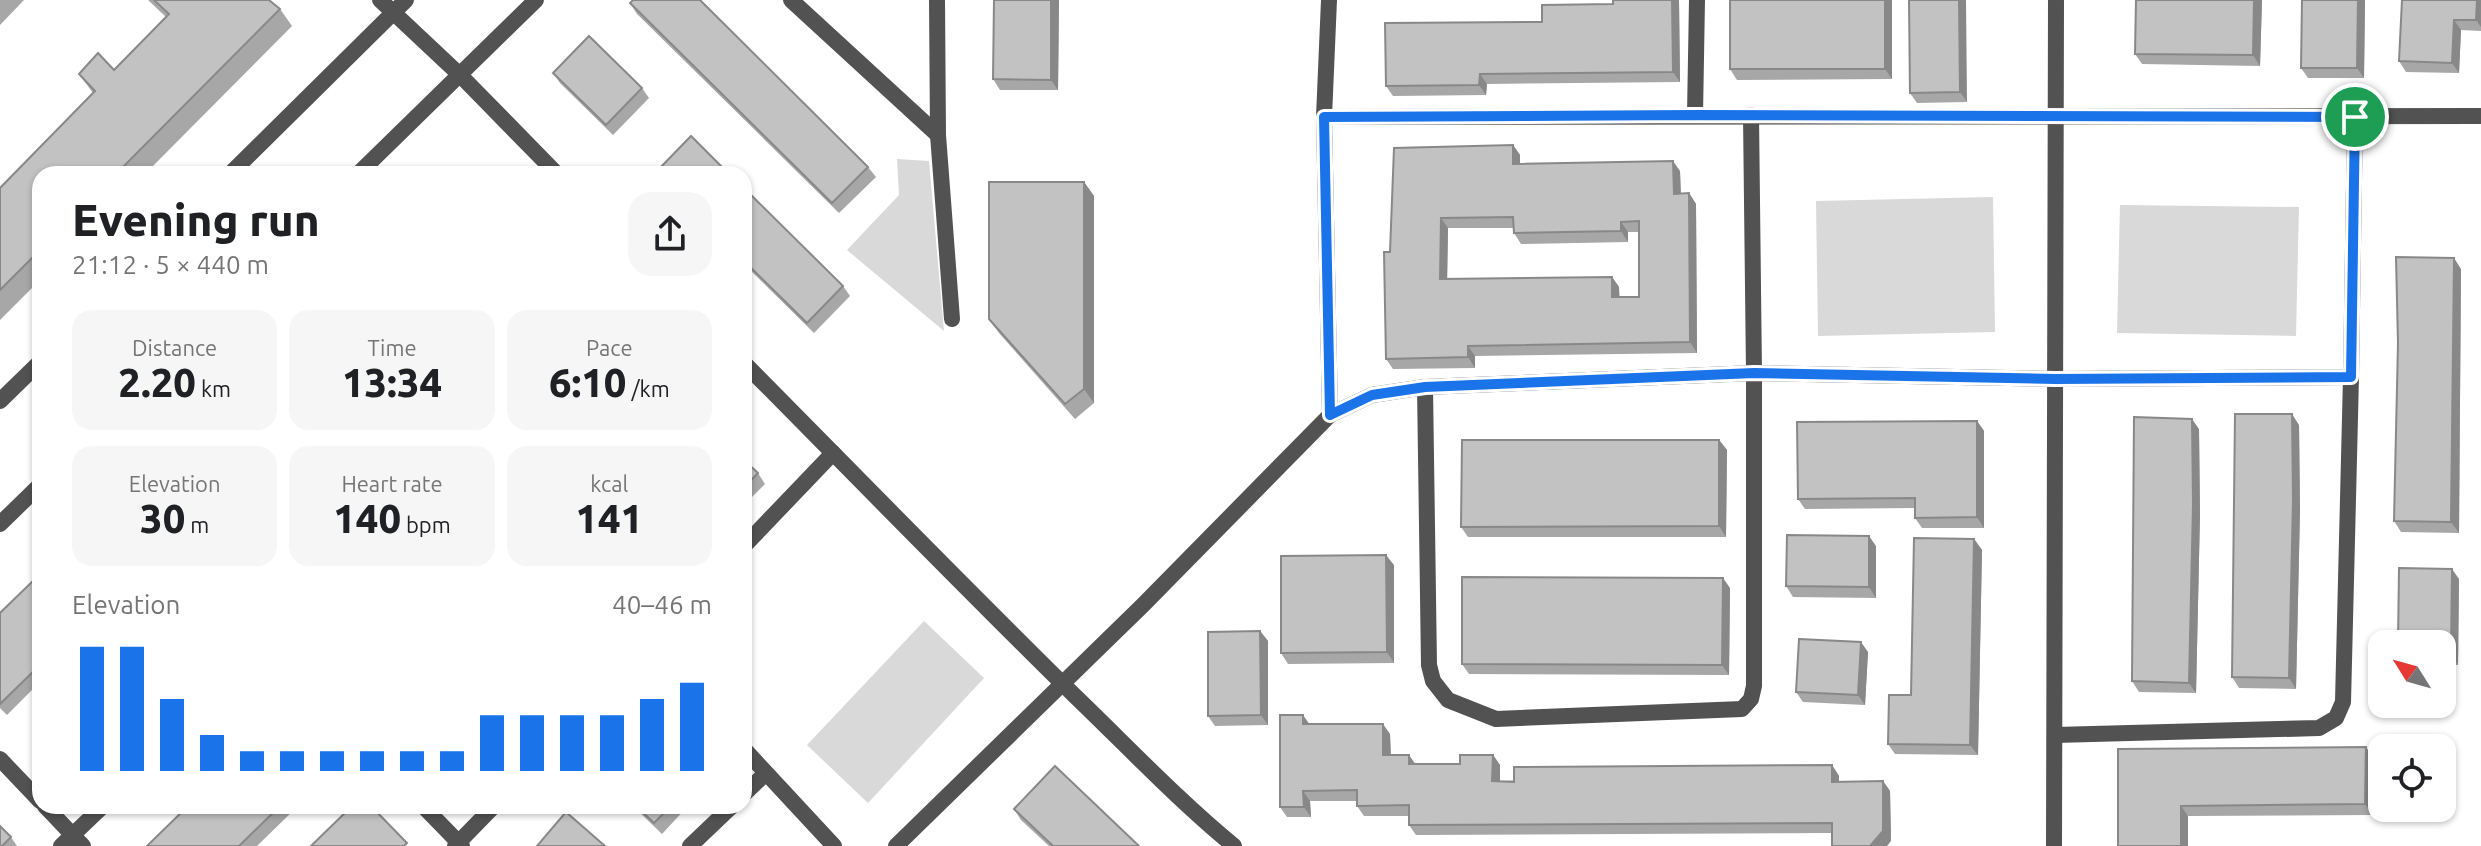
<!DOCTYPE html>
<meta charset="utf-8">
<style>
body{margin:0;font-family:Ubuntu,sans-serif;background:#f6f6f6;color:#202124;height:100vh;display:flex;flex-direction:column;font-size:30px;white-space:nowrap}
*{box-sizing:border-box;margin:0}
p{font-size:26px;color:#757577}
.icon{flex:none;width:44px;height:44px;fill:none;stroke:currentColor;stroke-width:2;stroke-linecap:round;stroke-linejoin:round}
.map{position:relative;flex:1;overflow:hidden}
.sheet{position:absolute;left:32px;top:166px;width:720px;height:648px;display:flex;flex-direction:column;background:#fff;border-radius:24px;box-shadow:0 2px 6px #0004}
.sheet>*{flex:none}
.needle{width:52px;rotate:307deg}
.fabs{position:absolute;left:2368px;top:630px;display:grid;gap:16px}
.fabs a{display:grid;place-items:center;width:88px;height:88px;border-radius:16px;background:#fff;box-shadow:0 2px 6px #0004;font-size:40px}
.pin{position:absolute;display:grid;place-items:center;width:68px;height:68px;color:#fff;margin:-34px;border:4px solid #fff;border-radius:50%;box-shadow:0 2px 8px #0007}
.round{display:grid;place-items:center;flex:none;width:84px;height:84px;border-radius:24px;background:#f6f6f6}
.headline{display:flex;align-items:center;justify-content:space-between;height:136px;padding:0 40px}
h1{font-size:44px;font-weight:800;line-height:60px}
.stats{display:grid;grid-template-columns:repeat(3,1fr);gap:12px;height:136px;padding:8px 40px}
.stats div{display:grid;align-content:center;border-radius:20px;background:#f6f6f6;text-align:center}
.stats b{font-size:40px;font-weight:800}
.stats small{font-size:22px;font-weight:400}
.stats p{font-size:22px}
.chart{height:224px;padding:16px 40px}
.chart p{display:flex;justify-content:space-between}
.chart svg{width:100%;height:144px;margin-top:8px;stroke:#1a73e8;stroke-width:6}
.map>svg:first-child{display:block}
.green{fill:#d9d9d9}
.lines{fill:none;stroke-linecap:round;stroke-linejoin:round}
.minor{stroke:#525252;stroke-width:16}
.tertiary{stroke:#525252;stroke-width:16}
.wall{fill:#a7a7a7;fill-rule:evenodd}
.shaded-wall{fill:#888}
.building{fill:#c2c2c2;stroke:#888;stroke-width:2;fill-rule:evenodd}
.route-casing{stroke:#fff;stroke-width:16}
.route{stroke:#1a73e8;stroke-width:10}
</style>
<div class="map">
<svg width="2481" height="846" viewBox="0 0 2481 846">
<rect width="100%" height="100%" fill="#fff"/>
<g class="green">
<path d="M897 159 929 161 944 331 847 250 899 195Z"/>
<path d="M1993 197 1995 332 1818 336 1816 201Z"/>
<path d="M2120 205 2299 207 2296 336 2117 333Z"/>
<path d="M924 621 984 678 868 803 807 745Z"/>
</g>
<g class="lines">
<g class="minor">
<path d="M380 0 461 76 557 174"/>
<path d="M791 0 938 135"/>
<path d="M937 0 938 135 952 319"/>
<path d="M1695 115 1697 0"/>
<path d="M1324 117 2481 116"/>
<path d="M744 363C854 474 963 586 1075 696 1127 746 1178 800 1234 846"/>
<path d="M1425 387 1429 665 1433 681 1448 700 1496 719 1742 709 1751 699 1754 686V373L1751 115"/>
<path d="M1330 415 1372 395 1425 387 1754 373 2055 379 2351 377 2355 117"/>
<path d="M744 546 833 453"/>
<path d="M2055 735 2319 728 2336 718 2343 702 2351 377"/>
<path d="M744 749 834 846"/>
<path d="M0 759 40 801"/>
<path d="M744 794 766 773"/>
<path d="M45 806 83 846"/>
<path d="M423 806 462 846"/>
<path d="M61 846 103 806"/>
<path d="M455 846 494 806"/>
<path d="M690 846 732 806"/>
<path d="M896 846 1143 605 1330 415 1324 117 1329 0"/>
<path d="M2054 846 2056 0"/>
</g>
<g class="tertiary">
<path d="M230 174 406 0"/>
<path d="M358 174 536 0"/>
<path d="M0 401 40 362"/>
<path d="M0 524 40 485"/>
</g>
</g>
<g class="wall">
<path d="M0 0H24L0 25Z"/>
<path d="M148 0H269L280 9 292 26 145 174H40V280L0 320V188L93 93 79 74 114 70 166 17Z"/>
<path d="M1059 0 1058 90H1000L993 79Z"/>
<path d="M1679 0 1680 82 1487 84 1486 95 1393 96 1386 86 1542 22 1613 4Z"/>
<path d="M1730 0H1892V79L1737 80 1730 69Z"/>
<path d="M1909 0 1967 102 1917 103 1910 93Z"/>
<path d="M2262 0 2260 66 2142 64 2135 54Z"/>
<path d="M2302 0H2365L2364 78H2308L2301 68Z"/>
<path d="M2481 0V31L2461 30 2459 73 2406 72 2399 61Z"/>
<path d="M630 3 868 167 876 177 839 213 637 14Z"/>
<path d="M553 73 642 88 649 98 613 135 560 83Z"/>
<path d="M1513 145 1520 155V163L1680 171 1681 194 1689 193 1696 204 1697 353 1475 356V368L1393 369 1386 359 1390 252ZM1448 228H1514V233L1521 244 1628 242V232H1639V297H1619V287L1612 277 1447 279Z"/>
<path d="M1084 182 1094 196V403L1075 419 999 333 989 319Z"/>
<path d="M744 188 843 286 850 296 814 333 744 264Z"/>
<path d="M2461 269 2459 533 2401 532 2394 521Z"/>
<path d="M1977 421 1984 431V528H1922L1915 518V508L1805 509 1798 499Z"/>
<path d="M2299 425 2300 510 2296 689 2239 688 2232 677Z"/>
<path d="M2199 429 2200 514 2196 693 2139 692 2132 681Z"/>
<path d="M1719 440 1727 450 1726 537H1468L1461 527Z"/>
<path d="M744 460 758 473 765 484 744 505Z"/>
<path d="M1974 539 1982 550 1978 755 1895 754 1888 744 1911 695Z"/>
<path d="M1876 546V598L1793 597 1786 586Z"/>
<path d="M1394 565V663L1288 664 1281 653Z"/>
<path d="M40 574V682L7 715 0 708V613Z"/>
<path d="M2459 579 2458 665H2442V644Z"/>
<path d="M1730 588 1729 675 1469 674 1462 664Z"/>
<path d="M1260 631 1268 641V725L1215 726 1208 716Z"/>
<path d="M1868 652 1865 705 1803 702 1796 692Z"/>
<path d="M1309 724 1390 734 1391 755 1415 764H1460L1493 755 1500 765V781L1832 765 1839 776V781H1883L1890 791 1891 841 1832 833 1416 835 1409 825V816H1364L1357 806V801H1310L1311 817H1287L1280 807Z"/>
<path d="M2366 747 2373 758V815L2188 816 2118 749Z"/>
<path d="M188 806H298L257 846H147Z"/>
<path d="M633 806H688L662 834Z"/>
<path d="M1014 809 1139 846H1049L1021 820Z"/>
<path d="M11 837 17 846H0Z"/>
</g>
<g class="shaded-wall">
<path d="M1051 0H1059L1058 90 1051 80Z"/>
<path d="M1672 0H1679L1680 82 1673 72Z"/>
<path d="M1885 0H1892V79L1885 69Z"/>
<path d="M1959 0H1966L1967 102 1960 92Z"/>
<path d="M2254 0H2262L2260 66 2253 55Z"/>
<path d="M2358 0H2365L2364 78 2357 68Z"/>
<path d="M2477 0H2481V27L2476 20Z"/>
<path d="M2454 20 2461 30 2459 73 2452 63Z"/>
<path d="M1480 74 1487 84 1486 95 1479 85Z"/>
<path d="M1513 145 1520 155V174L1513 164Z"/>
<path d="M1673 161 1680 171 1681 204 1674 194Z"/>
<path d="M1084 182 1094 196V403L1084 389Z"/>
<path d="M1689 193 1696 204 1697 353 1690 342Z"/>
<path d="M1441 218 1448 228 1447 290 1440 279Z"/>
<path d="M1621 222 1628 232V242L1621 231Z"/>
<path d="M2454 258 2461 269 2459 533 2451 522Z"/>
<path d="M1612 277 1619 287 1620 307 1612 297Z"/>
<path d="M1468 346 1475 356V368L1468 357Z"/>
<path d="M2292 414 2299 425 2300 510 2296 689 2289 678Z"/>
<path d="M2192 419 2199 429 2200 514 2196 693 2189 683Z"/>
<path d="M1977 421 1984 431V528L1977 517Z"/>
<path d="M1719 440 1727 450 1726 537 1719 526Z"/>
<path d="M1869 536 1876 546V598L1869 587Z"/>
<path d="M1974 539 1982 550 1978 755 1970 745Z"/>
<path d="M1386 555 1394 565V663L1387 652Z"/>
<path d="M2452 569 2459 579 2458 665 2451 654Z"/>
<path d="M1723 578 1730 588 1729 675 1722 665Z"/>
<path d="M1260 631 1268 641V725L1261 715Z"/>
<path d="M1861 642 1868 652 1865 705 1858 695Z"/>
<path d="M1303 715 1310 725 1303 724Z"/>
<path d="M1383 724 1390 734 1391 765 1383 755Z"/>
<path d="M2366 747 2373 758V815L2365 804Z"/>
<path d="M1409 755 1416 765 1409 764Z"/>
<path d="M1493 755 1500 765V792L1492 781Z"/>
<path d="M1832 765 1839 776V792L1832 782Z"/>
<path d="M1883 781 1890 791 1891 841 1887 846H1870Z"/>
<path d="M1303 791 1310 801 1311 817 1304 807Z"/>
<path d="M2181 806 2188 816V846H2181Z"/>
</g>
<g class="building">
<path d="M154 0H269L280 9 116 174H40V250L0 290V188L95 91 79 74 98 53 114 70 169 14Z"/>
<path d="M633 0H700L868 167 832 203 630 3Z"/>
<path d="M994 0H1051V80L993 79Z"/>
<path d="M1613 0H1672L1673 72 1480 74 1479 85 1386 86 1385 23 1542 22V5L1613 4Z"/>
<rect x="1730" y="0" width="155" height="69"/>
<path d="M1909 0H1959L1960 92 1910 93Z"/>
<path d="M2136 0H2254L2253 55 2135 54Z"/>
<path d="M2302 0H2358L2357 68H2301Z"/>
<path d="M2402 0H2477L2476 20H2454L2452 63 2399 61Z"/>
<path d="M589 36 642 88 606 125 553 73Z"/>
<path d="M691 136 729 174H656L655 173Z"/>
<path d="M1513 145V164L1673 161 1674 194 1689 193 1690 342 1468 346V357L1386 359 1384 252H1390L1394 148ZM1513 217 1514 233 1621 231V222L1639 221V297H1612V277L1440 279 1441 218Z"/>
<path d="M989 182H1084V389L1065 404 989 319Z"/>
<path d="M744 188 843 286 807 323 744 261Z"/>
<path d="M2396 257 2454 258 2451 522 2394 521 2398 343Z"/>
<path d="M2235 414H2292L2293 500 2289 678 2232 677Z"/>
<path d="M2134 417 2192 419 2193 504 2189 683 2132 681Z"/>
<path d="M1977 421V517L1915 518V498L1798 499 1797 422Z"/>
<path d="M1462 440H1719V526L1461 527Z"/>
<path d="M744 460 758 473 744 488Z"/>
<path d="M1787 535 1869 536V587L1786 586Z"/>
<path d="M1914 538 1974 539 1970 745 1888 744 1889 695H1911Z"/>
<path d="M1386 555 1387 652 1281 653V556Z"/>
<path d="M2399 568 2452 569 2451 654H2442V644H2398Z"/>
<path d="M40 574V665L0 704V613Z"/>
<path d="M1462 577 1723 578 1722 665 1462 664Z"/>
<path d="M1260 631 1261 715 1208 716V632Z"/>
<path d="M1799 639 1861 642 1858 695 1796 692Z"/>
<path d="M1280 715H1303V724H1383V755H1409V764H1460V755H1493L1492 781 1514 782V767L1832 765V782L1883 781V831L1870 846H1832V823L1409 825V805L1357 806V790L1303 791 1304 807H1280Z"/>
<path d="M2366 747 2365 804 2181 806V846H2118V749Z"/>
<path d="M1055 766 1139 846H1053L1014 809Z"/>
<path d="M188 806H280L239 846H147Z"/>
<path d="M352 806H371L407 843 404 846H311Z"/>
<path d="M636 806H671L654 823Z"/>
<path d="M566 812 605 846H537Z"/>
<path d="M0 826 11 837 2 846H0Z"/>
</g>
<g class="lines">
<defs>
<path id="route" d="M1695 115 2355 117 2351 377 2055 379 1754 373 1425 387 1372 395 1330 415 1324 117Z"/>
</defs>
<use href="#route" class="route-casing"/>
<use href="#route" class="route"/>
</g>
</svg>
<div class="fabs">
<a><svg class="needle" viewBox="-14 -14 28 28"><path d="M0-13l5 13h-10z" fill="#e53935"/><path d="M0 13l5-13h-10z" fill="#757577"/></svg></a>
<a><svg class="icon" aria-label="locate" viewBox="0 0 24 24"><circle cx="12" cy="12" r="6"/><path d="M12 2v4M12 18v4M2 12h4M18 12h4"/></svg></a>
</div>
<div class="pin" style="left:2355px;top:117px;background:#1e9e55"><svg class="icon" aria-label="arrive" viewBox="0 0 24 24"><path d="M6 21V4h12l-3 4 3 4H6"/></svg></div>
<section class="sheet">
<div class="headline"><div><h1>Evening run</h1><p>21:12 · 5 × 440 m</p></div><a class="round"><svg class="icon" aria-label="share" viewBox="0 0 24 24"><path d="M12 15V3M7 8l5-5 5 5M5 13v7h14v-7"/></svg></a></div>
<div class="stats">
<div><p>Distance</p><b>2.20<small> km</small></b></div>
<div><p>Time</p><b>13:34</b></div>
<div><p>Pace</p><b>6:10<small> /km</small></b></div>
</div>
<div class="stats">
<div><p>Elevation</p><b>30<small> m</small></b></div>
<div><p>Heart rate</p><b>140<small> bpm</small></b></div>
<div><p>kcal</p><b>141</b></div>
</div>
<div class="chart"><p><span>Elevation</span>40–46 m</p>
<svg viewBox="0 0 160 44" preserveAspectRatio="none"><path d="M5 44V6M15 44V6M25 44V22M35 44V33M45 44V38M55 44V38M65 44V38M75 44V38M85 44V38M95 44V38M105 44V27M115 44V27M125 44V27M135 44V27M145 44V22M155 44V17"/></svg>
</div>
</section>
</div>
